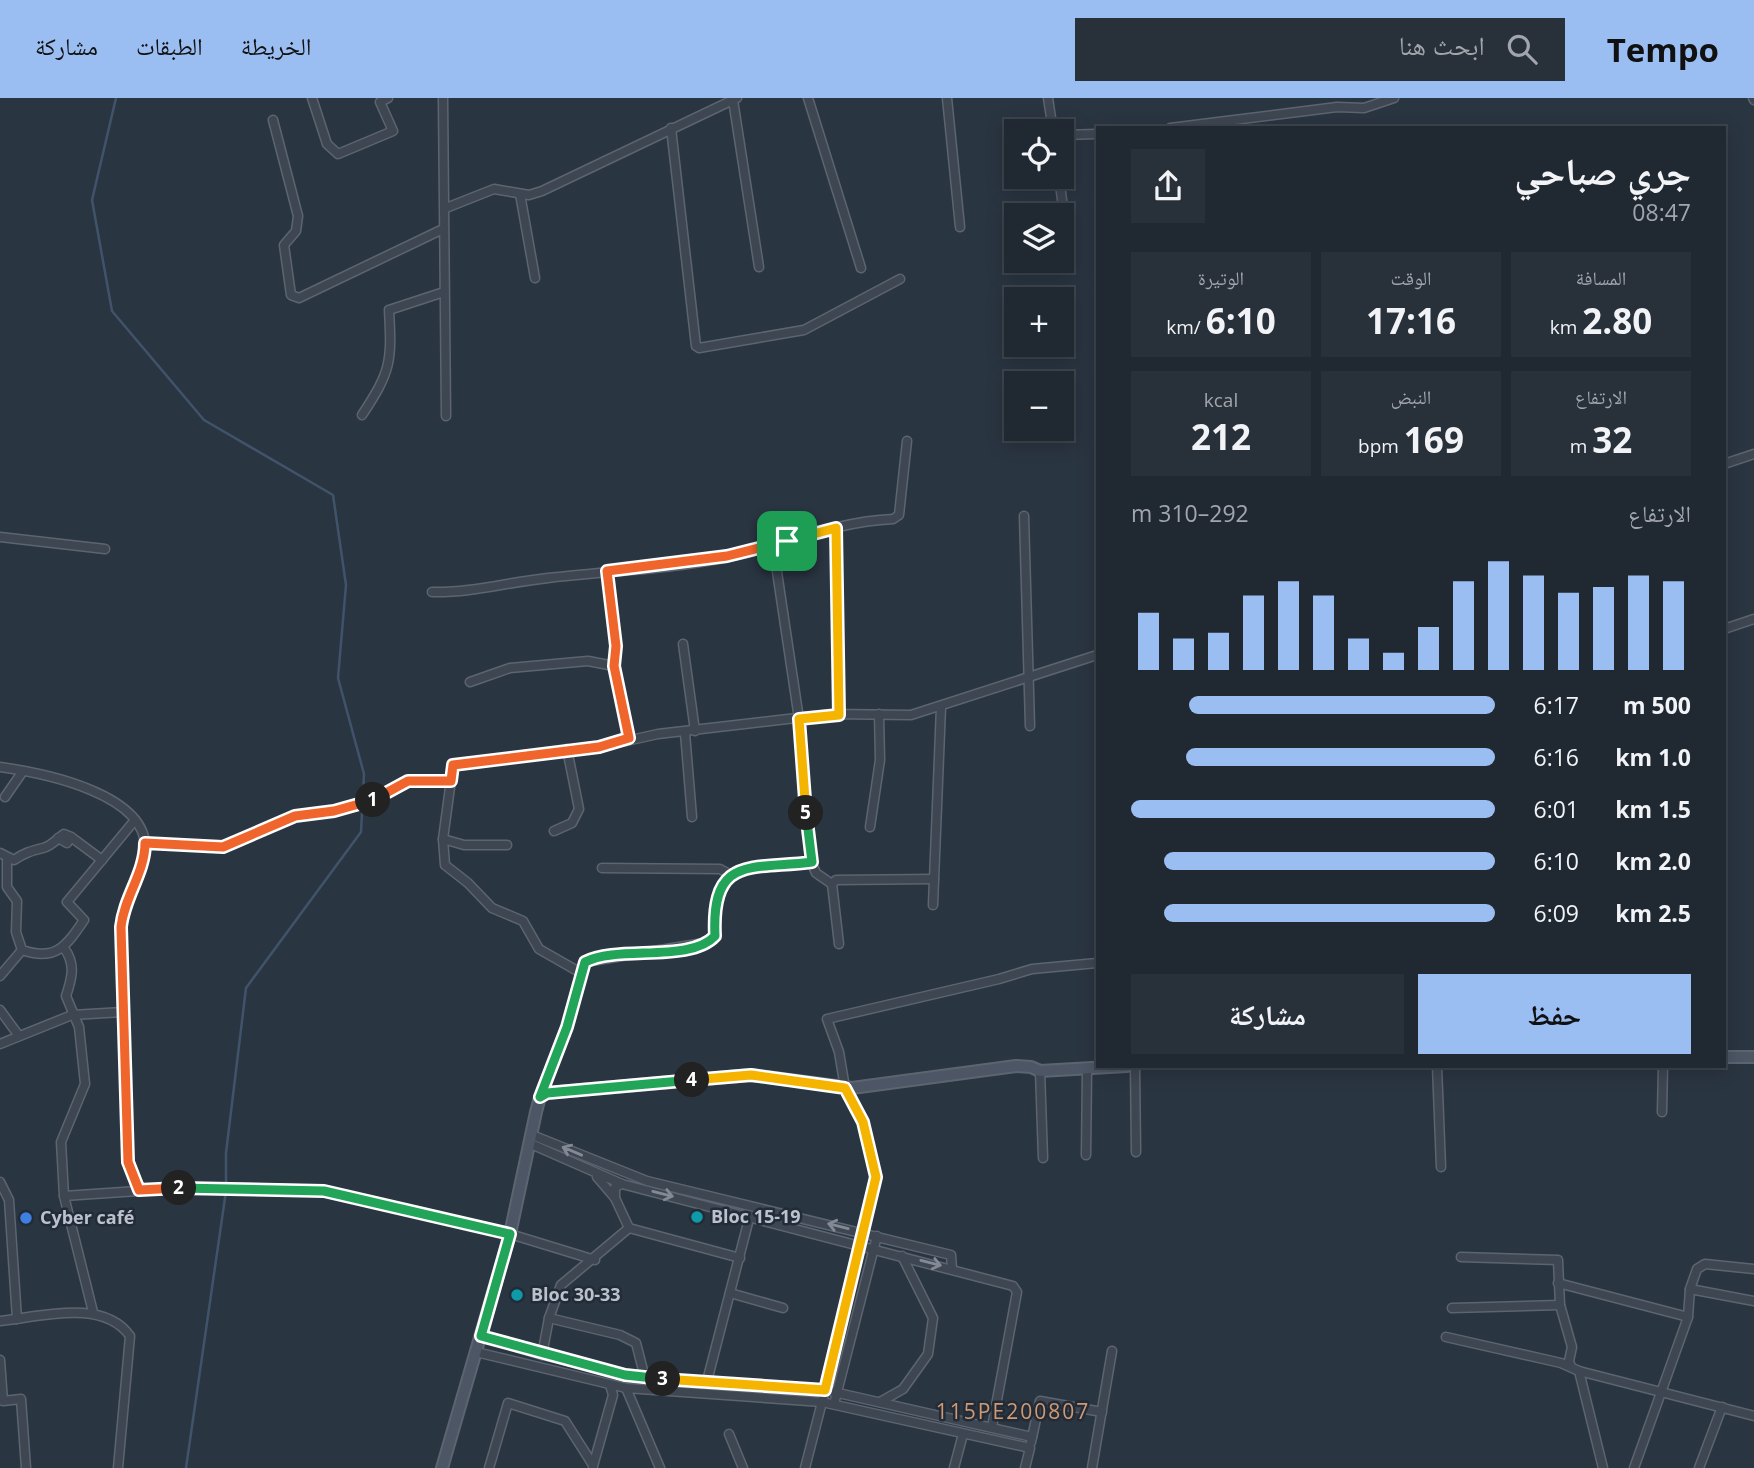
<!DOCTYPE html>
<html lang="ar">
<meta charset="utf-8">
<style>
body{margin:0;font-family:"Open Sans","Noto Naskh Arabic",sans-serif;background:#28303a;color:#f1f3f6;direction:rtl;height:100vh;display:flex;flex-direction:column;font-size:26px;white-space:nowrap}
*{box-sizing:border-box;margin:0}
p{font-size:23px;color:#a2a6ac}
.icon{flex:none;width:38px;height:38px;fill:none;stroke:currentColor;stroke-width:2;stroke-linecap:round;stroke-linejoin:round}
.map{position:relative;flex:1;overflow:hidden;direction:ltr}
.details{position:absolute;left:1096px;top:28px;width:630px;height:942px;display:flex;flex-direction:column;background:#202832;border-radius:0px;box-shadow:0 4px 18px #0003,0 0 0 2px #3d444d;direction:rtl}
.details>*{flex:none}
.buttons{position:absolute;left:1004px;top:21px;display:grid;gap:14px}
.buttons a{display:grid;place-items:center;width:70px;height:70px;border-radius:0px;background:#202832;box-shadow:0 4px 18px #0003,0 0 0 2px #3d444d;font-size:35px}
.pin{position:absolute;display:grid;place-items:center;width:60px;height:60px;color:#fff;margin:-30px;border-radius:14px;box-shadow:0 4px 10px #0006}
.km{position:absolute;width:35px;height:35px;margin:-18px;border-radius:50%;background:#222;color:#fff;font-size:19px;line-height:35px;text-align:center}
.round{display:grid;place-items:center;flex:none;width:74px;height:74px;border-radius:0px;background:#28303a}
.overview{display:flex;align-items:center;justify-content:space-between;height:119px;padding:0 35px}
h1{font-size:38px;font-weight:700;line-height:52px}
.figures{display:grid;grid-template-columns:repeat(3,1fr);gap:10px;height:119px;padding:7px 35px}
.figures div{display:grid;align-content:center;border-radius:0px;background:#28303a;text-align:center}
.figures b{font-size:35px;font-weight:700}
.figures small{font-size:19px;font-weight:400}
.figures p{font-size:19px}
.chart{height:196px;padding:14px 35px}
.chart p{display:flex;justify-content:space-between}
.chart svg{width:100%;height:126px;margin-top:7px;stroke:#9abdf2;stroke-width:6}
.action{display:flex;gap:14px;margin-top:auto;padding:14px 35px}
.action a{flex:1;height:80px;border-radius:0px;background:#9abdf2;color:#111;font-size:28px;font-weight:700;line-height:80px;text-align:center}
.action a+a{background:#28303a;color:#f1f3f6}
ul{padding:0 35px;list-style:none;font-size:23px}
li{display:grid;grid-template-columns:112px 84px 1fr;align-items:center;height:52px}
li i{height:18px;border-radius:9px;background:#9abdf2}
header{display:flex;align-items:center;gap:42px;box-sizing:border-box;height:98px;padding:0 35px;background:#9abdf2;color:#111}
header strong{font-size:33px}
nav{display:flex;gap:38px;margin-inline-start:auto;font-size:24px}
.search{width:490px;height:63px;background:#28303a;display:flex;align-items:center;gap:18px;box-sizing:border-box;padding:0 24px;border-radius:0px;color:#a2a6ac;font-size:26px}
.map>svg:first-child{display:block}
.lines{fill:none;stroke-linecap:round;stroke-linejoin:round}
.stream{stroke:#41536a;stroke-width:2.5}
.street-casing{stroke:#5c6470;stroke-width:11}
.secondary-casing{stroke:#5c6470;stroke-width:14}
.street{stroke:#3e4652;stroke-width:8}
.secondary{stroke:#4c5665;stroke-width:10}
.oneway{stroke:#838a95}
.split-1-casing{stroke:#fff;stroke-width:14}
.split-2-casing{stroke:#fff;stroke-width:14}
.split-3-casing{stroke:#fff;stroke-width:14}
.split-4-casing{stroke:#fff;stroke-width:14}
.split-5-casing{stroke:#fff;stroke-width:14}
.split-6-casing{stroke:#fff;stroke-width:14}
.split-1{stroke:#f0652b;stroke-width:9}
.split-2{stroke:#f0652b;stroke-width:9}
.split-3{stroke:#22a559;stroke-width:9}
.split-4{stroke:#f5b400;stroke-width:9}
.split-5{stroke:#22a559;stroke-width:9}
.split-6{stroke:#f5b400;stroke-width:9}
.culture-dot{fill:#0f9aa8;stroke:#222b38;stroke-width:2.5}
.shop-dot{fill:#3f7fe0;stroke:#222b38;stroke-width:2.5}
.labels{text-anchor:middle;stroke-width:5;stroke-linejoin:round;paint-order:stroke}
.poi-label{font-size:18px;font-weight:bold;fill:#bbc2cc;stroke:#222b38;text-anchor:start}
.quarter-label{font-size:21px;letter-spacing:2px;fill:#d09972;stroke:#222b38}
</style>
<header>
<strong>Tempo</strong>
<div class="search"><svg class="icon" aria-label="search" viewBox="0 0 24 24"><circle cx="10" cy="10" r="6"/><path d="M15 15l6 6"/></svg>ابحث هنا</div>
<nav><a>الخريطة</a><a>الطبقات</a><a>مشاركة</a></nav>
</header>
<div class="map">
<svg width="1754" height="1370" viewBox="0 0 1754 1370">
<rect width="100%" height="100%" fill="#2a3542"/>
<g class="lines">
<g class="stream">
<path d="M116 0 92 102 112 213 204 322 333 397 346 487 338 580 364 676 361 734 246 890 226 1055V1086"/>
<path d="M186 1370 226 1093"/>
</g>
<defs>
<g id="street">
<path d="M312 0 327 46 338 56 393 33 380 4 388 0"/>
<path d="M443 0 446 318"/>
<path d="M808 0 861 170"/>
<path d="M947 0 960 129"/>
<path d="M1048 0 1053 33"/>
<path d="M1753 0 1754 2"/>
<path d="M733 2 759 169"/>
<path d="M273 22 298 118 296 133 284 147 291 197 299 200 443 131"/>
<path d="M671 30 696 248 699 250 804 232 900 181"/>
<path d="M1170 30 1337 9 1364 10 1394 0"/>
<path d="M1062 37 1097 36"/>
<path d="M1059 79 1066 132"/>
<path d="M520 96 535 180"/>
<path d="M446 110 494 91 529 97 542 93 737 0"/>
<path d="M362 317C391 273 392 264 389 212L444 194"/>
<path d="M1724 366 1754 356"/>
<path d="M1024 418 1030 628"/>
<path d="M836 430 839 617"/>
<path d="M0 439 105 451"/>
<path d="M773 447 799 621 810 761 816 775 832 786 836 782 934 781"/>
<path d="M607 473 616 548 614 568 629 640"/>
<path d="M432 494C471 495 509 484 548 480 616 472 688 471 754 453 800 440 845 423 893 421L899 417 907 343"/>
<path d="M1724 531 1754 521"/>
<path d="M683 546 695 633"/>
<path d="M470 584 510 570 588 563 614 568"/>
<path d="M685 635 692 719"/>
<path d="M0 669C43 675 152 696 145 755 141 785 121 805 121 838L128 1060 139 1092"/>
<path d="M5 699 23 673"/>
<path d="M870 729 880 662 879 616"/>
<path d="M554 733 572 725 579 711 567 651"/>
<path d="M71 739 102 762"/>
<path d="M443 741 464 747H507"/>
<path d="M145 745 223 749 295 718 334 713 372 703 408 683H451"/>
<path d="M0 755 14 762C24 755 31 753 43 750 50 749 57 741 64 736L71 739 67 745 58 740"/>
<path d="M7 760V789L17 803 16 834 22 852C56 864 67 847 84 822L67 804 135 722"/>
<path d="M602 770 720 771 731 777"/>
<path d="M832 786 839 846"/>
<path d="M933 807 941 609"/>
<path d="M64 850C76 866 72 880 66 898L79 929 85 986 61 1044 64 1098 93 1214"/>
<path d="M581 875 539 851 523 823 492 810 468 785 445 767 443 741 453 667 599 649 658 636 831 616 911 617 1097 557"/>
<path d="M0 878 22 852"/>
<path d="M0 912 19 938"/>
<path d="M0 946 72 917 123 914"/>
<path d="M1135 968 1136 1054"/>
<path d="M1437 968 1441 1069"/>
<path d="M1040 973 1043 1060"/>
<path d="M540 999 567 929 585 864 704 845 715 838C711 756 753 772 812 764"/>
<path d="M1662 1014 1663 968"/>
<path d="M532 1037 647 1083 951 1157 952 1171"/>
<path d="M531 1046 622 1086 1013 1188 1017 1194 992 1329"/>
<path d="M1086 1057 1087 972"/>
<path d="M597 1079 615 1100V1089L622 1086"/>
<path d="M0 1084 9 1102 17 1221"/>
<path d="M64 1098 196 1089 324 1092 510 1136 595 1162"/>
<path d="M615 1100 629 1130"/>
<path d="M1461 1159 1558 1162 1560 1207 1572 1249 1569 1263 1571 1269"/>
<path d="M1558 1185 1688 1219"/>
<path d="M1690 1191 1754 1203"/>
<path d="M730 1195 783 1210"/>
<path d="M1452 1210 1560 1207"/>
<path d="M0 1223C40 1219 103 1200 130 1238L118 1370"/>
<path d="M481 1238 542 1257 645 1280 825 1292 1032 1339"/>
<path d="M1446 1239 1561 1265 1579 1273 1754 1318"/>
<path d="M476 1254 626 1290 822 1304 876 1079 863 1024 845 990 839 954 827 921 999 881 1032 871 1097 865"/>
<path d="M542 1257 549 1220"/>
<path d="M0 1262 3 1303 21 1301 26 1370"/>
<path d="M1579 1273 1603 1370"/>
<path d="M645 1280 636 1245 620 1237 549 1220 561 1187 629 1130 740 1160"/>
<path d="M706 1287 750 1117"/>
<path d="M626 1290 660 1370"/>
<path d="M880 1304 903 1291 928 1256 933 1220 902 1158"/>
<path d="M834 1306 877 1138"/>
<path d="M729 1336 743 1370"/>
<path d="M1031 1344 1040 1303 1102 1314"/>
<path d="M593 1368 613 1297 610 1287"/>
<path d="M489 1370 508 1305 565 1323 593 1367"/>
<path d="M805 1370 822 1304 1030 1350 1025 1370"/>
<path d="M954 1370 963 1336"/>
<path d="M1092 1370 1112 1253"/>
<path d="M1634 1370 1688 1219 1690 1191 1697 1171 1705 1166 1754 1171"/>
<path d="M1699 1370 1722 1309"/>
</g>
<g id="secondary">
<path d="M1724 959H1754"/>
<path d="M442 1370 510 1136 536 1014 540 999 547 995 751 977 852 990 1016 968 1031 969 1040 973 1127 968"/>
</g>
</defs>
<use href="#street" class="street-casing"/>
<use href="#secondary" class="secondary-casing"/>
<use href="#street" class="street"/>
<use href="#secondary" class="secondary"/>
</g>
<defs><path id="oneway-shaft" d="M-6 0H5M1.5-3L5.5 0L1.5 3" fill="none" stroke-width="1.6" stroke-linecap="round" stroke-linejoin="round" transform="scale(1.75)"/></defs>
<g class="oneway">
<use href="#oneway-shaft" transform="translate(572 1053) rotate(-157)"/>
<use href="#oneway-shaft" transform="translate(663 1096) rotate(14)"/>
<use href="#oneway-shaft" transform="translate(838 1128) rotate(-166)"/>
<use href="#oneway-shaft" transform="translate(931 1165) rotate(14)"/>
</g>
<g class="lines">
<defs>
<path id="split-1" d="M373 702 408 683H451L453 667 599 649 629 640 614 568 616 548 607 473 727 458 787 443"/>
<path id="split-2" d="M179 1090 139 1092 128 1064 121 829C124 799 145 775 145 745L223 749 295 718 334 713 373 702"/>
<path id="split-3" d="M179 1090 324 1093 510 1136 481 1238 625 1277 663 1281"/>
<path id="split-4" d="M663 1281 825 1292 876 1079 863 1024 845 990 751 977 692 982"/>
<path id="split-5" d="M692 982 547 995 540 999 567 929 585 864C618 847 690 865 715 838 711 756 752 772 812 764L806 715"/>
<path id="split-6" d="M787 443 836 430 839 617 799 621 806 715"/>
</defs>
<use href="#split-1" class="split-1-casing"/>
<use href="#split-2" class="split-2-casing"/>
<use href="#split-3" class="split-3-casing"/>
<use href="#split-4" class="split-4-casing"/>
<use href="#split-5" class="split-5-casing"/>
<use href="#split-6" class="split-6-casing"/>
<use href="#split-1" class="split-1"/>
<use href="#split-2" class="split-2"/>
<use href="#split-3" class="split-3"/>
<use href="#split-4" class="split-4"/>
<use href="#split-5" class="split-5"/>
<use href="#split-6" class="split-6"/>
</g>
<g class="culture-dot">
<circle cx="697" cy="1119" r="7"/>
<circle cx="517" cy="1197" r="7"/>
</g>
<circle class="shop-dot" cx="26" cy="1120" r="7"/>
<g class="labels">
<g class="poi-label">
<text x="711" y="1125">Bloc 15-19</text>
<text x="40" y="1126">Cyber café</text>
<text x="531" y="1203">Bloc 30-33</text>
</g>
<g class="quarter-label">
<text x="1013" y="1321">115PE200807</text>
</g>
</g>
</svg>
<div class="buttons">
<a><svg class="icon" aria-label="locate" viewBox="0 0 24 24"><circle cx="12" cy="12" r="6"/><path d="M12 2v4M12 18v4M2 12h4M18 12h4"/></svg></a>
<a><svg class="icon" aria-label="layers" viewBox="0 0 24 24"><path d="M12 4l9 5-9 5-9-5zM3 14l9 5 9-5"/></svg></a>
<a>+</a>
<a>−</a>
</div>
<div class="pin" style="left:787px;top:443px;background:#1e9e55"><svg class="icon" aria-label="arrive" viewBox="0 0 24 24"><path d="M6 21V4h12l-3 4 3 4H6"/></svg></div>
<b class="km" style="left:373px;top:702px">1</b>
<b class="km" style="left:179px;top:1090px">2</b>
<b class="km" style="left:663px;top:1281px">3</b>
<b class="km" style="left:692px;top:982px">4</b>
<b class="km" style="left:806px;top:715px">5</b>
<section class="details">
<div class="overview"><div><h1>جري صباحي</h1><p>08:47</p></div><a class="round"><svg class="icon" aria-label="share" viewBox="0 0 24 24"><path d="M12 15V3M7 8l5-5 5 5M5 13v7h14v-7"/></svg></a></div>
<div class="figures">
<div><p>المسافة</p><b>2.80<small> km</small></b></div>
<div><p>الوقت</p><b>17:16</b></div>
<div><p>الوتيرة</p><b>6:10<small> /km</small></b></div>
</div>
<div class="figures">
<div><p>الارتفاع</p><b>32<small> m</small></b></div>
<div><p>النبض</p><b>169<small> bpm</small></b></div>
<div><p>kcal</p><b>212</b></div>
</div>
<div class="chart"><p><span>الارتفاع</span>292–310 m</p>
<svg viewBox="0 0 160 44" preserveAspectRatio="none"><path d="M5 44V24M15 44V33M25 44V31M35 44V18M45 44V13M55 44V18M65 44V33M75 44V38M85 44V29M95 44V13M105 44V6M115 44V11M125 44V17M135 44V15M145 44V11M155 44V13"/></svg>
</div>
<ul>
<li><b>500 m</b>6:17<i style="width:84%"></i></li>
<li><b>1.0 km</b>6:16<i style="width:85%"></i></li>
<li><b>1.5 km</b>6:01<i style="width:100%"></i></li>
<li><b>2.0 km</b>6:10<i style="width:91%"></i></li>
<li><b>2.5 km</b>6:09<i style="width:91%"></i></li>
</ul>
<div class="action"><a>حفظ</a><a>مشاركة</a></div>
</section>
</div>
